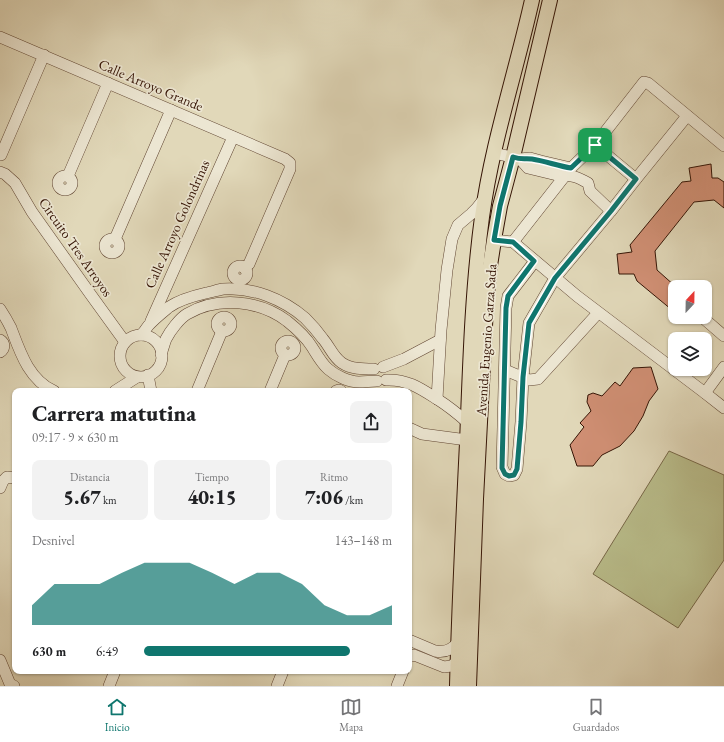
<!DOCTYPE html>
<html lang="es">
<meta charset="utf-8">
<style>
body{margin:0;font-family:"EB Garamond",serif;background:#f2f2f2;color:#202124;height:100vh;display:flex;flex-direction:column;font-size:15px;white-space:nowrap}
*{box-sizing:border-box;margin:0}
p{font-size:13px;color:#757577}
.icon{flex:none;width:22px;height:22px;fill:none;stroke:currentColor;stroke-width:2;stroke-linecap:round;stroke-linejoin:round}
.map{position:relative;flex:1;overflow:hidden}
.drawer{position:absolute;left:12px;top:388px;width:400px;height:286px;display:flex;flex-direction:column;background:#fff;border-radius:8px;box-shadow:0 1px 3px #0004}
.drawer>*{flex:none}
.needle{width:26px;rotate:22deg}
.fabs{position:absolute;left:668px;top:280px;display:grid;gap:8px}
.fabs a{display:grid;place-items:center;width:44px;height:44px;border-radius:8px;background:#fff;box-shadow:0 1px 3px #0004;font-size:20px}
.pin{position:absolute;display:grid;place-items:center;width:34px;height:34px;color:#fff;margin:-17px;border-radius:8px;box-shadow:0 2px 6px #0006}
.round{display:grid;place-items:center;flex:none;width:42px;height:42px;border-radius:8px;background:#f2f2f2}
.overview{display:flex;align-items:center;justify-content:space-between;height:68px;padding:0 20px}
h1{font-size:22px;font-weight:800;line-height:30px}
.figures{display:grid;grid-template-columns:repeat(3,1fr);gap:6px;height:68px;padding:4px 20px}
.figures div{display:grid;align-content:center;border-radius:8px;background:#f2f2f2;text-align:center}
.figures b{font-size:20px;font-weight:800}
.figures small{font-size:11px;font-weight:400}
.figures p{font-size:11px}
.chart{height:112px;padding:8px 20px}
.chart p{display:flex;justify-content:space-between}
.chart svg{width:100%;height:72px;margin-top:4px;fill:#0f766e;opacity:.7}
ul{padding:0 20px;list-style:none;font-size:13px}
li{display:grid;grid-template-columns:64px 48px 1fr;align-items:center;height:30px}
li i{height:10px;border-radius:5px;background:#0f766e}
.tab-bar{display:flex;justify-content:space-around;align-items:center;height:56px;border-top:1px solid #e0e0e0;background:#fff;font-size:11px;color:#757577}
.tab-bar a{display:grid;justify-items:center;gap:2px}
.tab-bar .on{color:#0f766e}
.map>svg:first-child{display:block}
.green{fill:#b9bd8b;stroke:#776848}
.building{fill:#d08f74;stroke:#351405}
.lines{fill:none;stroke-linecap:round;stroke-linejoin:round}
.minor-casing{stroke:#604532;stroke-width:12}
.major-casing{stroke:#351405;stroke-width:16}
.minor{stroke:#ece6d2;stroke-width:11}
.major{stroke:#e1d8b9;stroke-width:14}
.route-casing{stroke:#fff;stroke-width:8}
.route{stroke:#0f766e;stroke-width:5}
.labels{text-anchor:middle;stroke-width:3.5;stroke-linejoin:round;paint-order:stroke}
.street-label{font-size:14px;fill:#351405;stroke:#ece6d2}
</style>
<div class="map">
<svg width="724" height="686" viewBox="0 0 724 686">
<rect width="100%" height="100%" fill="#e1d8b9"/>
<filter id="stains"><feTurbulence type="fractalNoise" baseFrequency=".005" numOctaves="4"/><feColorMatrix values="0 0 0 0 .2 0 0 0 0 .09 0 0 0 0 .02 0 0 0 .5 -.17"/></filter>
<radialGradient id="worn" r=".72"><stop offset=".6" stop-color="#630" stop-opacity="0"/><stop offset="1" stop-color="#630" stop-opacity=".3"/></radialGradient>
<path class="green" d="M669 451 724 475V560L678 628 593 574Z"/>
<g class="building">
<path d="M711 164 712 178H718L724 182V208L714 200 694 202 655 251 657 270 675 286V305L672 310 637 281 634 274H619L617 254 632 252 630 245 682 182 691 181 689 168Z"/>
<path d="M651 367 658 389 649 401 643 416 634 431 620 446 602 455 593 466H577L570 445 584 427 580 423 591 411 587 402 588 395 593 393 602 396 615 382 620 386 633 368Z"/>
</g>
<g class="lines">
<defs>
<g id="minor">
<path d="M0 37 285 159 290 163V169L249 264 244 268"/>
<path d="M595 145 636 179"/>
<path d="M494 153 520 159 530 158 541 161 571 168"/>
<path d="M1 155 44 55"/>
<path d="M520 159 528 168 561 176C571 174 579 178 588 183L590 191 611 211"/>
<path d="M0 172 5 174 15 183 32 212 91 295 125 342"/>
<path d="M68 176 108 83"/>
<circle cx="65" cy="183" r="7"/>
<path d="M115 239 171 110"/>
<circle cx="112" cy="246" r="7"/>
<path d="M494 240 513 242 577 296 705 393 724 408"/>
<path d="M513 242 571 168 595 145 644 82 648 83 724 146"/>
<path d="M535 261 508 296 506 308 502 467 505 474 509 476 514 475 517 469 521 422 523 377 529 323 555 278 611 211 636 179 687 116"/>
<circle cx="240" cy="273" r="7"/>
<path d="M0 309C4 315 8 322 11 328 20 352 29 380 54 391"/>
<path d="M702 317 724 336"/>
<circle cx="224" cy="324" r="7"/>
<path d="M151 321 233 137"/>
<path d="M141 335C144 332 146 329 148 326 153 320 163 312 169 307 179 300 193 296 206 293 211 292 218 290 223 289 253 287 283 299 305 318 311 324 318 332 323 339 330 347 333 357 342 363 351 369 363 369 374 369"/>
<circle cx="141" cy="356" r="21"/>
<path d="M0 340C5 343 5 349 0 352"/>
<circle cx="288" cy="348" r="7"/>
<path d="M161 354C163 349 164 344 166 339 170 331 180 318 187 314 218 296 259 300 287 321 297 329 306 337 312 347 317 355 322 364 328 369 336 376 349 382 359 382 365 382 371 381 377 381"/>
<path d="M383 367 404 359 440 340"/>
<path d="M505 370 529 380 538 379 598 313"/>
<path d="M148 375 151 391"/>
<path d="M386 380C407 379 420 388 437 399 448 406 458 414 467 422"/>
<path d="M115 391 137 377"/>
<path d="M197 391 222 331"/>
<path d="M270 391 285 355"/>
<path d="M336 391 339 390 341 391"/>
<path d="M705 393 724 367"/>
<path d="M437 399 441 330 447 270 452 239 458 225 471 214 477 208 484 199"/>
<path d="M409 428 422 434 467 440"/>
<path d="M0 488 3 481 7 477 15 478"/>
<path d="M409 640 435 651C445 653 452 650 458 642"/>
<path d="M409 657 411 656 414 655 444 667 451 666 457 662"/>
<path d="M0 660 10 684 14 686"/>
<path d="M109 686 115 671"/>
<path d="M277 686 283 671"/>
<path d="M397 686 403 671"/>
</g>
<g id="major">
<path d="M457 686C459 605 463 524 467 443 470 367 472 292 482 217 492 143 516 72 532 0"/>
<path d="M469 686 476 499 486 307 489 272 495 234 500 206 513 157 550 0"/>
</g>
</defs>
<use href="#minor" class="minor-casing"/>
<use href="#major" class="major-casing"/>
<use href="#minor" class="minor"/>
<use href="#major" class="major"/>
</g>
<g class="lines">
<defs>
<path id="route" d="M595 145 636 179 611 211 555 278 529 323 523 377 521 422 517 469 514 475 509 476 505 474 502 468 506 308 508 296 534 261 513 242 494 240 500 206 513 157C522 160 525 158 532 159 545 161 558 166 571 168Z"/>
</defs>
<use href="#route" class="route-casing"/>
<use href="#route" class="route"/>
</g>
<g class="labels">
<g class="street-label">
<text transform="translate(151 85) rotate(23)" y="5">Calle Arroyo Grande</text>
<text transform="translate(177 224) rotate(-66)" y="5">Calle Arroyo Golondrinas</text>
<text transform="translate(76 247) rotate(55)" y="5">Circuito Tres Arroyos</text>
<text transform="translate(486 340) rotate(-86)" y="5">Avenida Eugenio Garza Sada</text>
</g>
</g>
<rect width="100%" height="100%" filter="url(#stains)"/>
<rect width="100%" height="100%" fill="url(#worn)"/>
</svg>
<div class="fabs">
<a><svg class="needle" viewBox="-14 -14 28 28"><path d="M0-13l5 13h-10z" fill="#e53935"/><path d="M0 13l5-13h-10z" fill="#757577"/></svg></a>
<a><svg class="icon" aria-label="layers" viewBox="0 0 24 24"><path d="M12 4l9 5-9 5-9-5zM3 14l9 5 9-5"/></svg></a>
</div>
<div class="pin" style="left:595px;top:145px;background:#1e9e55"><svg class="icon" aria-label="arrive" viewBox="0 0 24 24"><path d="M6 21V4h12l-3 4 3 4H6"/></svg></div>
<section class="drawer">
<div class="overview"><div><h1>Carrera matutina</h1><p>09:17 · 9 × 630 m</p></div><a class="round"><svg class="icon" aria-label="share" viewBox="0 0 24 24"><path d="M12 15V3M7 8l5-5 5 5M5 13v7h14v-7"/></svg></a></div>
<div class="figures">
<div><p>Distancia</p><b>5.67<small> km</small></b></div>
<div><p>Tiempo</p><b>40:15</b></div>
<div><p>Ritmo</p><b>7:06<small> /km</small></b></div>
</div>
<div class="chart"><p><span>Desnivel</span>143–148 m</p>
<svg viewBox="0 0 160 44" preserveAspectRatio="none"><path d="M0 44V32L10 19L20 19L30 19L40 12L50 6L60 6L70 6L80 12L90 19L100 12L110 12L120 19L130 32L140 38L150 38L160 32V44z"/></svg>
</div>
<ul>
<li><b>630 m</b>6:49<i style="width:83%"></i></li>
</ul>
</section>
</div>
<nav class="tab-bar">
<a class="on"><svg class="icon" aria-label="home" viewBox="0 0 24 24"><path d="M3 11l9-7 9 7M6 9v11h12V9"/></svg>Inicio</a>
<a><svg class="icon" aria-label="map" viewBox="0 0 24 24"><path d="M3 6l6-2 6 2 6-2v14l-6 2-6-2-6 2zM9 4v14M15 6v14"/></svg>Mapa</a>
<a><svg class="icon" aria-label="saved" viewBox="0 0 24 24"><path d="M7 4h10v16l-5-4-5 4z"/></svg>Guardados</a>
</nav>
